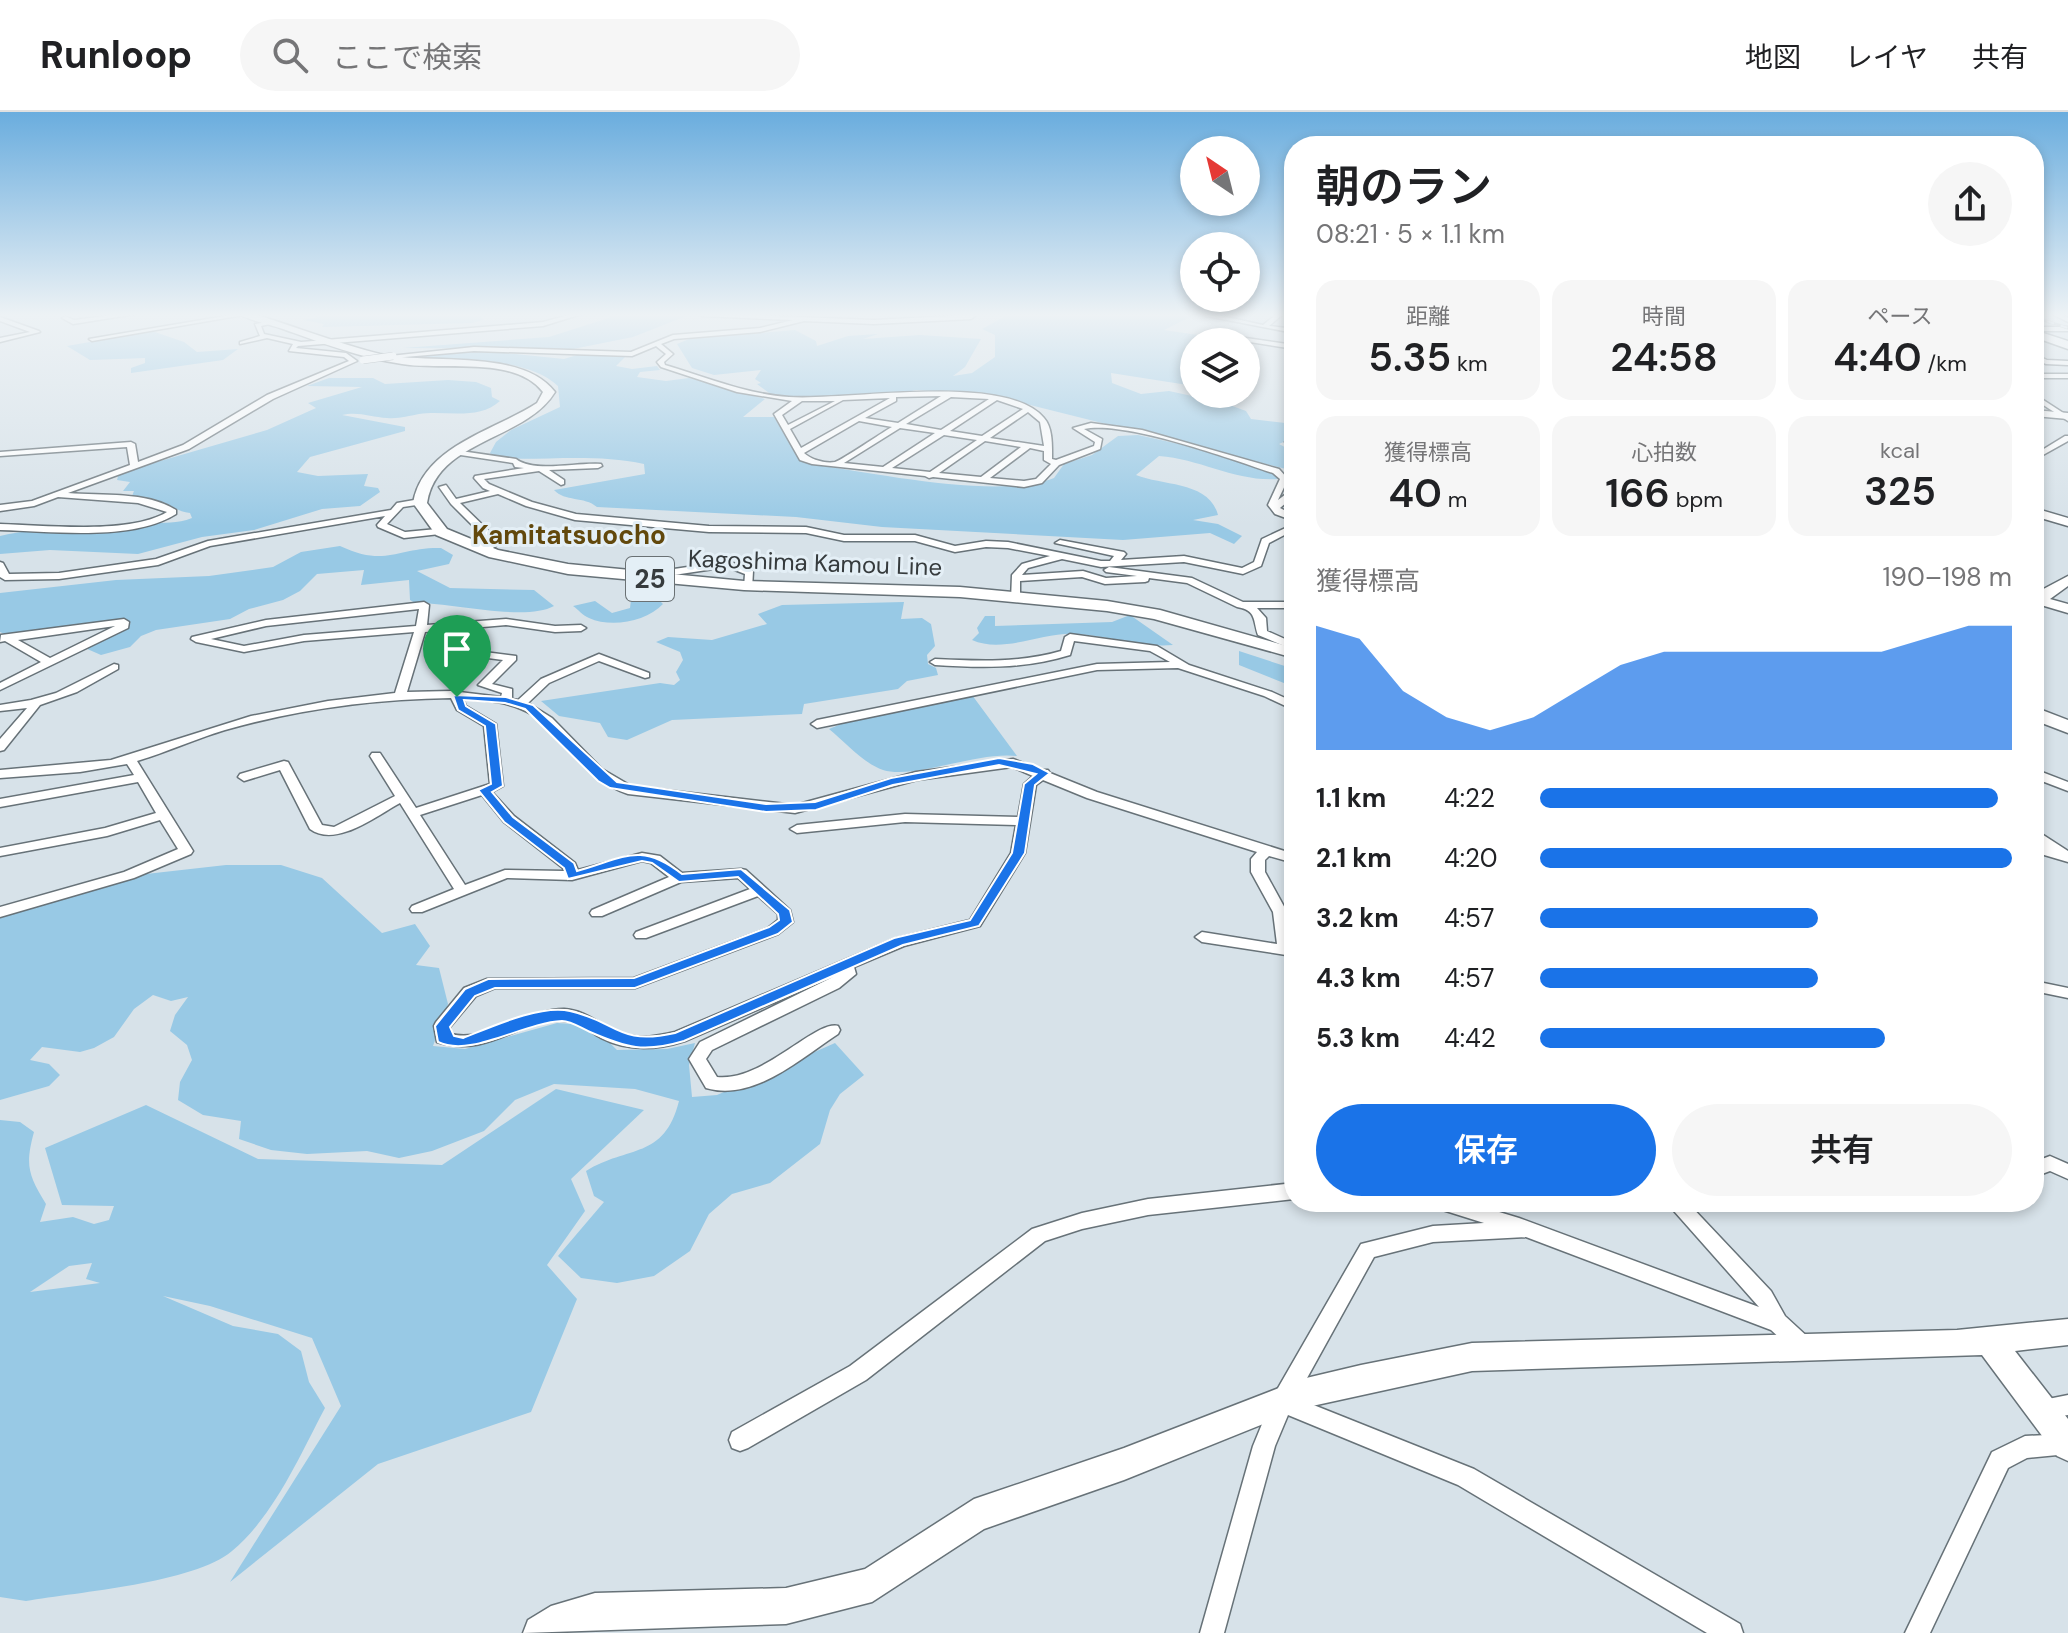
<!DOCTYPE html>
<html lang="ja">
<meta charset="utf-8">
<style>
body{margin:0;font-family:"DM Sans","Noto Sans JP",sans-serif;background:#f6f6f6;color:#202124;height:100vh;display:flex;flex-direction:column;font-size:30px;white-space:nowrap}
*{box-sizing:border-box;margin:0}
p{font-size:26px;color:#757577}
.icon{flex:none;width:44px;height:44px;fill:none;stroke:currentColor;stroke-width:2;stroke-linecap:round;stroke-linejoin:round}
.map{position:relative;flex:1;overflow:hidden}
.panel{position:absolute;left:1284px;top:24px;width:760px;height:1076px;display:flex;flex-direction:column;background:#fff;border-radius:32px;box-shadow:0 4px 12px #0003}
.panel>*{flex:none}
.needle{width:52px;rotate:325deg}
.fabs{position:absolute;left:1180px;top:24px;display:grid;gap:16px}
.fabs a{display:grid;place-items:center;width:80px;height:80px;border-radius:50%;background:#fff;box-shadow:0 4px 12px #0003;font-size:40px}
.pin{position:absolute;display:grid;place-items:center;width:68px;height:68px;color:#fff;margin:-82px -34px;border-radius:50% 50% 50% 0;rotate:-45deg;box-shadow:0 0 8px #0007}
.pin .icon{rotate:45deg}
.round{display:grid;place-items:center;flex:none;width:84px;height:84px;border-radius:42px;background:#f6f6f6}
.overview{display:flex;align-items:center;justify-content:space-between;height:136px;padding:0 32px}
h1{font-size:44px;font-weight:600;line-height:60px}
.figures{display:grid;grid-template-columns:repeat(3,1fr);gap:12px;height:136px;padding:8px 32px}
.figures div{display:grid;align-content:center;border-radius:20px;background:#f6f6f6;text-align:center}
.figures b{font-size:40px;font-weight:600}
.figures small{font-size:22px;font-weight:400}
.figures p{font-size:22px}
.chart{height:224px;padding:16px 32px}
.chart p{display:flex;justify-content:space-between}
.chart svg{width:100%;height:144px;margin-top:8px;fill:#1a73e8;opacity:.7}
.action{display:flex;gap:16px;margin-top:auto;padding:16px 32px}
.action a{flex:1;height:92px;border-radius:48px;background:#1a73e8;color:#fff;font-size:32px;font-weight:600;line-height:92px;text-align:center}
.action a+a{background:#f6f6f6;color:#202124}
ul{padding:0 32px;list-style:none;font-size:26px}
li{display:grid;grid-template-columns:128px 96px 1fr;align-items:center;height:60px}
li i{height:20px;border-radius:10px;background:#1a73e8}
header{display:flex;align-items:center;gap:48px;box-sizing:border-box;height:112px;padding:0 40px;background:#fff;border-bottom:2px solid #e0e0e0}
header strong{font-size:38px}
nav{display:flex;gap:44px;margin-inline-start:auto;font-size:28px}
.search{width:560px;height:72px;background:#f6f6f6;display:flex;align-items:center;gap:20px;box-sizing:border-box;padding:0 28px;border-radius:44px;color:#757577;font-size:30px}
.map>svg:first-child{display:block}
.green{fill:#98c9e5;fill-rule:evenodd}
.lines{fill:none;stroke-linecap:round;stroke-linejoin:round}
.street-casing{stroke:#677278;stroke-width:3}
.secondary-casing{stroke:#677278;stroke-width:3}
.primary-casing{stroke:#677278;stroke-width:3}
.highway-casing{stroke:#677278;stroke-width:3}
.street{fill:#fff;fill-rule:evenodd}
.secondary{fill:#fff;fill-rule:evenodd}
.primary{fill:#fff;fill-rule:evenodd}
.highway{fill:#fff;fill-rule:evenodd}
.rail-casing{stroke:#7d8489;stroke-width:3}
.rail{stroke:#e4eff6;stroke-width:2;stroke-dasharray:7;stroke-linecap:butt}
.street-bridge-casing{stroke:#677278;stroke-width:8;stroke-linecap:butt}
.street-bridge{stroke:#fff;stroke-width:7}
.route{fill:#1a73e8;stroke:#fff;stroke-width:2;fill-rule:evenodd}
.labels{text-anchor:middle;stroke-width:6;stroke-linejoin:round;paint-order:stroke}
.far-street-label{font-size:24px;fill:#363b3d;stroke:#e4eff6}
.far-quarter-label{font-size:26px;font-weight:bold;fill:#62480c;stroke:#e4eff6}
.shield{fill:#e4eff6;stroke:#6a7174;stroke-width:2}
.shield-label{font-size:26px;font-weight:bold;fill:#363b3d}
</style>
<header>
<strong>Runloop</strong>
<div class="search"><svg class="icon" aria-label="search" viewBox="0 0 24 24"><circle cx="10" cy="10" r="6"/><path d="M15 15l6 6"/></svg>ここで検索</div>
<nav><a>地図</a><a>レイヤ</a><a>共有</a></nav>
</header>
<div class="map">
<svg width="2068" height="1521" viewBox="0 0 2068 1521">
<rect width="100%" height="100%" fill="#d7e2e9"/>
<g class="green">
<path d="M307 201H486L479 202 483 208 472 211 322 215 324 212 303 208 326 204Z"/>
<path d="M694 201 633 225 573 237 403 236 549 225 621 202Z"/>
<path d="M1011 201H1198L1164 218 1232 228 1194 230V274L1111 261 1112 271 1141 282 1169 279 1224 291 1246 299 1251 307 1294 312V325L1279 332 1294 340V359L990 283 916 278 890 284 787 285 772 283 757 272 761 271 755 267 761 258 714 263 692 256 677 232 689 227 795 218 816 229 817 234 848 224 878 222 863 227 920 223 981 227 965 255 953 264 972 261 995 245V223L982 217Z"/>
<path d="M152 219 184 230 197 240 238 237 223 248 131 261V256L145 251V246L90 248 67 234Z"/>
<path d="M476 238 564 247 577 243H627L616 254 632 257 657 254 660 258 640 260 637 265 666 269 689 266 765 287 743 305H774L800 347 815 353C876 361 1000 388 1054 366L1064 352 1092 343 1118 324 1138 323 1179 332 1267 357 1278 367C1236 370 1201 347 1159 344L1136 363C1163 374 1209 369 1218 403L1193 408 1218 412 1242 424 1234 432 1210 421 1123 428 882 415 796 405 597 395C584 384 565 390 554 378L645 362 644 352C594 341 544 349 494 346L490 341 496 330 511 318 560 295 558 274C524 242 446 249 402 244Z"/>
<path d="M329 266H373L385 272 448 268 476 270 491 276 492 285 500 289C478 309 445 298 419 302 408 304 399 307 387 306 372 305 357 299 342 303L405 315V319L310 345 297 360 318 364 368 362 364 374 378 376 380 380 360 394 322 397 254 418 202 425 138 442 50 438 0 442V424C48 413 100 418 149 412 164 410 177 412 192 406L190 401C177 400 172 392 159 389 150 386 141 387 132 384L134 379H123L130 370 117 368 119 361 267 318 316 296 308 291 362 275 307 274Z"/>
<path d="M340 434C387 456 397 435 441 436L453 443 449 452 417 459 450 476 534 478 554 494C525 510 449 490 415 491L410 488 409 468 361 473 364 458 317 462 300 479 283 488 249 497 230 507 156 518 141 524 130 535 101 543 85 536 131 511 7 523 0 520V481L116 468 209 464 273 455 301 440Z"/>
<path d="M653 482 663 492C646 510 611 516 589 506 582 503 579 498 573 494L595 489 612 501 630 496 631 488Z"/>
<path d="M904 490 901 507 922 506 931 512 935 534 927 543 928 552 936 556 938 563 907 569 898 577 804 592 802 602 672 608 627 628 608 625 600 611 559 604 541 589 660 571 674 573 680 568 676 560 683 548 680 540 656 530 668 525 712 528 767 512 758 502 782 493Z"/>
<path d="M1130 503 1173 533C1139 536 1108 523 1075 522 1043 520 1003 542 972 528L979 521 977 516 985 504H995V514L1112 510Z"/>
<path d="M1239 539 1294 557V575L1239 553Z"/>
<path d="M972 583 1017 644C977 639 914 668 883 658 863 651 845 630 829 617L851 608Z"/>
<path d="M226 753H281L322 766 382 821 415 812 430 834 416 853 439 856 448 892 433 934 465 937 557 911 591 913 617 938 667 937 695 931 689 953 692 985 717 983 835 931 864 963 840 982 830 998 820 1032 770 1071 732 1082 709 1102 690 1139 654 1164 617 1171 581 1166 558 1144 604 1090 594 1084 586 1059C628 1033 664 1048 679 989L635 977 554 972 515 988 484 1019 432 1039 399 1046 367 1039 307 1042 271 1038 239 1027 241 1009 203 1003 178 988 180 970 192 948 187 933 170 919 175 903 188 885 171 889 153 883 134 897 114 925 94 936 80 940 42 935 30 948 49 952 60 963 49 974 0 988V804L146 762Z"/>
<path d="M556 977 644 998 571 1067 585 1099 547 1153 577 1187 531 1300 378 1352 230 1470 341 1294 312 1226 210 1194 163 1184 233 1214 278 1222 301 1239 309 1270 325 1296C300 1343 274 1404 232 1439 194 1471 78 1480 26 1489L0 1485V1008L20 1010 34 1020C25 1053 28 1063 46 1092L40 1110 73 1105 94 1112 109 1108 114 1094 62 1093 45 1036 146 993 258 1047 442 1053ZM92 1151 86 1167 100 1171 30 1180 69 1154Z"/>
</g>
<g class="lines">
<defs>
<g id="street">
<path d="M128 201H142L73 212 62 206 65 204 74 208Z"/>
<path d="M243 201 249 202 92 229 89 227Z"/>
<path d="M576 201H585L543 214 298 234 296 236 346 241 357 249 273 287 189 337 68 381C103 384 146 379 176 398V402C131 430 52 419 0 418V412C44 413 129 423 167 400L138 391 58 385 34 394 0 399V393L32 389 130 353 127 335 0 344V340L131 330 135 332 138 350 183 333 267 283 349 249 344 245 289 239 293 232 267 226 240 232V230L260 224 255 212 274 209V211L261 214 264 222 301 230 543 210Z"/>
<path d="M700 201 874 208 969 203 979 201 971 207 874 212 804 209 760 220 674 227 661 232 673 242 664 250 665 253C706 265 746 282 789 285 847 289 1006 260 1044 306 1053 316 1052 334 1052 347L1056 348 1094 334 1095 330 1073 316 1091 311 1142 318 1279 357 1288 367 1278 388 1294 376V384L1280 396 1294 403V409L1275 402 1268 393 1280 367 1273 361C1231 347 1124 308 1084 317L1102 327 1100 337 1059 353 1042 371 1024 375 933 365 929 366 925 364 812 352 800 348 774 302 792 289 737 280 661 255 657 250 666 242 656 234 632 244 474 239 393 246 390 244 474 235 631 240 673 223 760 216 793 208 702 204ZM941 284 898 311 865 306 896 289V285ZM951 285 989 287 941 318 906 312ZM890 286 801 336 790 317 843 288ZM997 288 1023 297 982 324 950 319ZM802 289H835L788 313 782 303ZM1028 300 1040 310 1044 334 990 326ZM859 309 892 315C881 321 844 347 835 350 825 352 810 347 804 341ZM900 316 935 321 883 355 844 351ZM944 323 977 328 930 360 892 356ZM985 329 1021 335 981 365 939 361ZM1030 336 1044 339V348L1051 352 1036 367 1024 369 990 366Z"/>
<path d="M1208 201 1263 213 1278 201H1284L1269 214 1294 217V221L1206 204Z"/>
<path d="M2050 201H2057L2068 206V210Z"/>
<path d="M0 205 39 219 40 220 0 230V226L30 220 0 209Z"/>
<rect x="2034" y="215" width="34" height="4"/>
<path d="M1239 225 1294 233V237L1237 228Z"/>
<path d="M2034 242 2047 248 2068 249V253L2046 252 2034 247Z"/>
<rect x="2034" y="262" width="34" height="4"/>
<path d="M2034 282 2068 304V309L2034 287Z"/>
<path d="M2065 324H2068V329L2034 348V343Z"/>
<path d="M1294 325V337L1285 330Z"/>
<path d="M454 338 516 347C533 361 578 350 601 352L602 354 598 356 549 358 564 368V372L561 373 539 359 484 367 489 372 532 390 576 402 709 414 806 415 844 423H915L955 434 986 429 1008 430 1101 449H1110L1114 444 1055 431 1060 428 1124 440 1126 442 1121 448 1184 444 1242 456 1254 450 1262 427 1294 412V418L1269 431 1261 454 1243 462 1184 450 1101 455 1062 447 1028 456 1022 463 1083 459 1106 466 1137 464 1106 460 1104 458 1109 455 1192 466 1243 490H1294V496H1257L1266 506 1267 519 1294 531V538L1258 523C1253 509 1257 498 1237 495L1187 471 1149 466 1148 469 1145 470 1105 472 1082 465 1020 469V486L1011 488 1012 463 1022 452 1050 444 1008 436 986 435 955 440 915 429H844L806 421 709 420 575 408 526 394 498 382 460 391 493 423 496 434 483 442 478 439 486 433 485 426 451 392 439 375 446 373 456 387 490 379 483 376 474 366 475 364 524 356 515 355 513 351 454 342Z"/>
<path d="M420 387 424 390 423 392 403 395 387 412 405 420 437 417 442 420 440 422 404 426 378 415 377 413 385 404 210 434 158 453 59 467 5 468 0 465V450L3 451 9 462 59 461 156 447 208 429 391 398 397 391Z"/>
<path d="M728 449 753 459 752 477 744 475 745 462 727 455 647 467 642 464 647 461Z"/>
<path d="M424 490 429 493 427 513 506 507 555 514 581 513 586 516 581 519 555 520 506 513 425 520 407 580 451 579 501 585 502 581 478 573 503 548 465 543 464 541 469 538 516 544V548L492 572 512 577V587L518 588 541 567 599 542 649 561V565L645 566 599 549 549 571 528 591 552 606 602 657 631 674 795 693 916 660 1013 647 1041 658H1048L1050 661 1097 680 1294 742V751L1269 744 1265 748V760L1287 800 1294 838 1286 843 1202 830 1195 825 1202 820 1277 832 1273 800 1251 760V747L1257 740 1087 686 1043 668 1036 673 1025 741 980 814 904 834 854 855 856 862 839 876 712 938 706 947 717 965C763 970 815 908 838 914L840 918 838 922C801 946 754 990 706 976L689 947 700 930 833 865 685 929C657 938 628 940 601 926 590 920 580 910 568 909 521 903 493 947 437 930L434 914 436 910 464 876 487 867 634 866 768 816 778 808V802L758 784 646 826H636L634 823 636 820 750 777 738 766 681 770 602 804H592L590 801 592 798 669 765 651 751 642 749 572 768 507 766 422 800H412L410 797 412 794 454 777 400 691C376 704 336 736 310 717L280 658 244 669 238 665 240 662 284 649 288 650 322 713 334 715 395 684 370 644 372 641H380L416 696 490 672 484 614 457 598 451 586C375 587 299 597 225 618 195 627 167 640 137 649L193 739 191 742 134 766 0 805V795L124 760 178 737 160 708 107 724 0 744V736L105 716 156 701 138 670 0 695V687L134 663 127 652 80 660 0 666V658L111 648 251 604 328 589 395 581 414 520 304 529 244 540 196 530 191 527 192 525 266 508ZM419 497 416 514 304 523 244 534 211 527 266 514ZM463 587C486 588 511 590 531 602 568 624 585 669 628 682L795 701 917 668 1012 655 1033 664 1024 672 1018 705 905 702 797 713 790 717 797 721 905 710 1016 713 1011 741 970 808 894 827 675 920C658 924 638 928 620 921 601 914 586 898 564 897 527 897 486 931 451 922L450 915 476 884 495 876H635L778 822 793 810 790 798 746 758 741 757 682 761 660 744 642 741 578 758 575 751 514 704 492 680 503 674 496 612 466 594ZM482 683 504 710 563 756 564 759 505 758 465 773 420 703Z"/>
<path d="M124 507 129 510 128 516 0 578V571L41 550 5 529 0 530 1 523ZM115 514 50 546 18 528Z"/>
<path d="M1070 522 1157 534 1189 553 1272 580 1294 590V598L1264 584 1178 556 1097 558 817 616 811 612 817 608 1097 552 1170 550 1150 539 1074 529 1070 543C1025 557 981 556 935 553L930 550 935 547C978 549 1020 551 1061 539L1065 525Z"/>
<path d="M114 552 118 553V557L77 580 40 593 4 638 0 639V627L27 596 0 599V593L31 588 56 581Z"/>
<path d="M2034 657 2068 670V679L2034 666Z"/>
<path d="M2034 717 2068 739V750L2034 740V732L2043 734 2034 727Z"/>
<path d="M2034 869 2068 876V886L2034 879Z"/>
<path d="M2050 1044 2068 1052V1067L2050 1059 2034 1065V1050Z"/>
<path d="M1294 1071V1087L1148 1103 1082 1117 1045 1129 866 1268 748 1336 740 1339 732 1336 729 1328 732 1320 850 1254 1032 1117 1082 1101 1148 1087Z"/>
<path d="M1431 1090H1466L1519 1106 1759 1195 1666 1090H1687L1771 1179 1785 1204 1810 1227 1813 1234 1810 1241 1803 1244 1796 1241 1771 1218 1526 1125 1433 1130 1374 1145 1296 1286 1474 1357 1740 1512 1743 1521H1707L1458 1373 1288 1303 1275 1334 1224 1521H1200L1253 1334 1274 1283 1361 1132 1433 1114 1484 1111 1433 1095Z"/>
<path d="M2068 1283V1303L2041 1307 2033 1304 2030 1297 2033 1290Z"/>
<path d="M2068 1322V1342L2027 1346 2008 1356 1930 1521H1905L1992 1340 2025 1324Z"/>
</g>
<g id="secondary">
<path d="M2034 298 2068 301V307L2034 304Z"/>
<path d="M2034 396 2068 406V414L2034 404Z"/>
<path d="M2068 464V474L2050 487 2068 492V501L2041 493 2034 495V482Z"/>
<path d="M2068 1207V1233L2015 1239 2068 1307V1349L2057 1344 1982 1243 1472 1259 1303 1296 1124 1368 984 1417 872 1490 786 1512 523 1521 528 1508 551 1494 595 1481 786 1476 865 1457 974 1387 1124 1336 1302 1267 1361 1253 1472 1231 1957 1218Z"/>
</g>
<g id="primary">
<path d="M237 201H251C294 214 336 231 380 242 430 253 521 236 555 280 525 329 437 327 427 391L447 417 498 438 568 452 744 469 960 475 1107 489 1160 498 1294 536V546L1154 507 1107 499 960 485 744 478 568 462 489 445 436 423 413 391C423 334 494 319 537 291L543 280C514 243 444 259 402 252 361 246 322 231 283 217 269 212 250 209 237 201Z"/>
<path d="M2034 595 2068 608V621L2034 608Z"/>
</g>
<path id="highway" d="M2034 218 2068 229V237L2034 225Z"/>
</defs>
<use href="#street" class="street-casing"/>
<use href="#secondary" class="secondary-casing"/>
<use href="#primary" class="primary-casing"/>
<use href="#highway" class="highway-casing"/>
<use href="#street" class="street"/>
<use href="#secondary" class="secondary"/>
<use href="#primary" class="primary"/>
<use href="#highway" class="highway"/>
<defs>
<path id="rail" d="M2034 205 2068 216"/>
</defs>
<use href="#rail" class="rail-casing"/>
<use href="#rail" class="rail"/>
<defs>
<path id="street-bridge" d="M363 248 393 244"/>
</defs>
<use href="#street-bridge" class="street-bridge-casing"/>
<use href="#street-bridge" class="street-bridge"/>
</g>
<linearGradient id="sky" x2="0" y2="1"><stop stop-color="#6aadde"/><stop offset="0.49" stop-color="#edf2f5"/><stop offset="1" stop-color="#edf2f5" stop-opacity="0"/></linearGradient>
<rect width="2068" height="414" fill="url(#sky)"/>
<path class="route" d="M453 583 506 585 533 593 617 670 766 692 815 690 891 666 999 646 1033 652 1050 661 1035 673 1025 741 979 814 903 833 684 929C644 941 627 936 590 920 581 916 571 909 562 909 522 911 471 946 438 930L435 914 465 877 488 867 634 866 769 815 779 808 778 802 738 765 679 770 652 751 642 749 568 767 564 756 504 710 478 678 491 672 485 614 458 598ZM464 588 505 591 525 597 598 669 610 676 766 700 816 698 893 673 999 653 1036 662 1024 672 1012 741 970 808 894 826 675 921C617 934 617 909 570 899 541 892 491 915 463 926L454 924 450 915 475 884 495 876H635L778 822 793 810 790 798 741 757 682 762C640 729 624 746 577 759L574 751 513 705 492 680 503 674 496 612 466 594Z"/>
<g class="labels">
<g class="far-street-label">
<text transform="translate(815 451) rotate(2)" y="8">Kagoshima Kamou Line</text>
</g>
<g class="far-quarter-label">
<text x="569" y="432">Kamitatsuocho</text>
</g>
<rect class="shield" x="626" y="445" width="48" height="44" rx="6"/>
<g class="shield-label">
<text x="650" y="476">25</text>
</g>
</g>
</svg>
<div class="fabs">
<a><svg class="needle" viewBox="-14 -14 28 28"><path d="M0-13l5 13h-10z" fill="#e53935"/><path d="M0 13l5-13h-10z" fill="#757577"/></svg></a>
<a><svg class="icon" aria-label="locate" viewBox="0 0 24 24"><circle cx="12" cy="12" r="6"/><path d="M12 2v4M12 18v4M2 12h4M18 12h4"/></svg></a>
<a><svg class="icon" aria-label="layers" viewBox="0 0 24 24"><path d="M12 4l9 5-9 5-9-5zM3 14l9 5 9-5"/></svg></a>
</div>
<div class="pin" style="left:457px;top:585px;background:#1e9e55"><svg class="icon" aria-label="arrive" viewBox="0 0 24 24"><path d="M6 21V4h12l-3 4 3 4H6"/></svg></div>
<section class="panel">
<div class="overview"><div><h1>朝のラン</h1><p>08:21 · 5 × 1.1 km</p></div><a class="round"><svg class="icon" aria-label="share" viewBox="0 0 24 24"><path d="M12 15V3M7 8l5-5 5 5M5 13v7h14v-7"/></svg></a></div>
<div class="figures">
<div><p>距離</p><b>5.35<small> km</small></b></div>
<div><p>時間</p><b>24:58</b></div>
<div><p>ペース</p><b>4:40<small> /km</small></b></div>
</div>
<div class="figures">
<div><p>獲得標高</p><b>40<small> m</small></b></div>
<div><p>心拍数</p><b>166<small> bpm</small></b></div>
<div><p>kcal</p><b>325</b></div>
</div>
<div class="chart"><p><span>獲得標高</span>190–198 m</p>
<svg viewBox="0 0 160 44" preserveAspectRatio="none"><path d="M0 44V6L10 10L20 26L30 34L40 38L50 34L60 26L70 18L80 14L90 14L100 14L110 14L120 14L130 14L140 10L150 6L160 6V44z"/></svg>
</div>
<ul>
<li><b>1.1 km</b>4:22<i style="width:97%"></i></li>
<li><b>2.1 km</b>4:20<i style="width:100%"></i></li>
<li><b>3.2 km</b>4:57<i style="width:59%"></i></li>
<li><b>4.3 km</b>4:57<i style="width:59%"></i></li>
<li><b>5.3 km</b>4:42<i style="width:73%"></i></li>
</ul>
<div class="action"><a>保存</a><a>共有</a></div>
</section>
</div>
